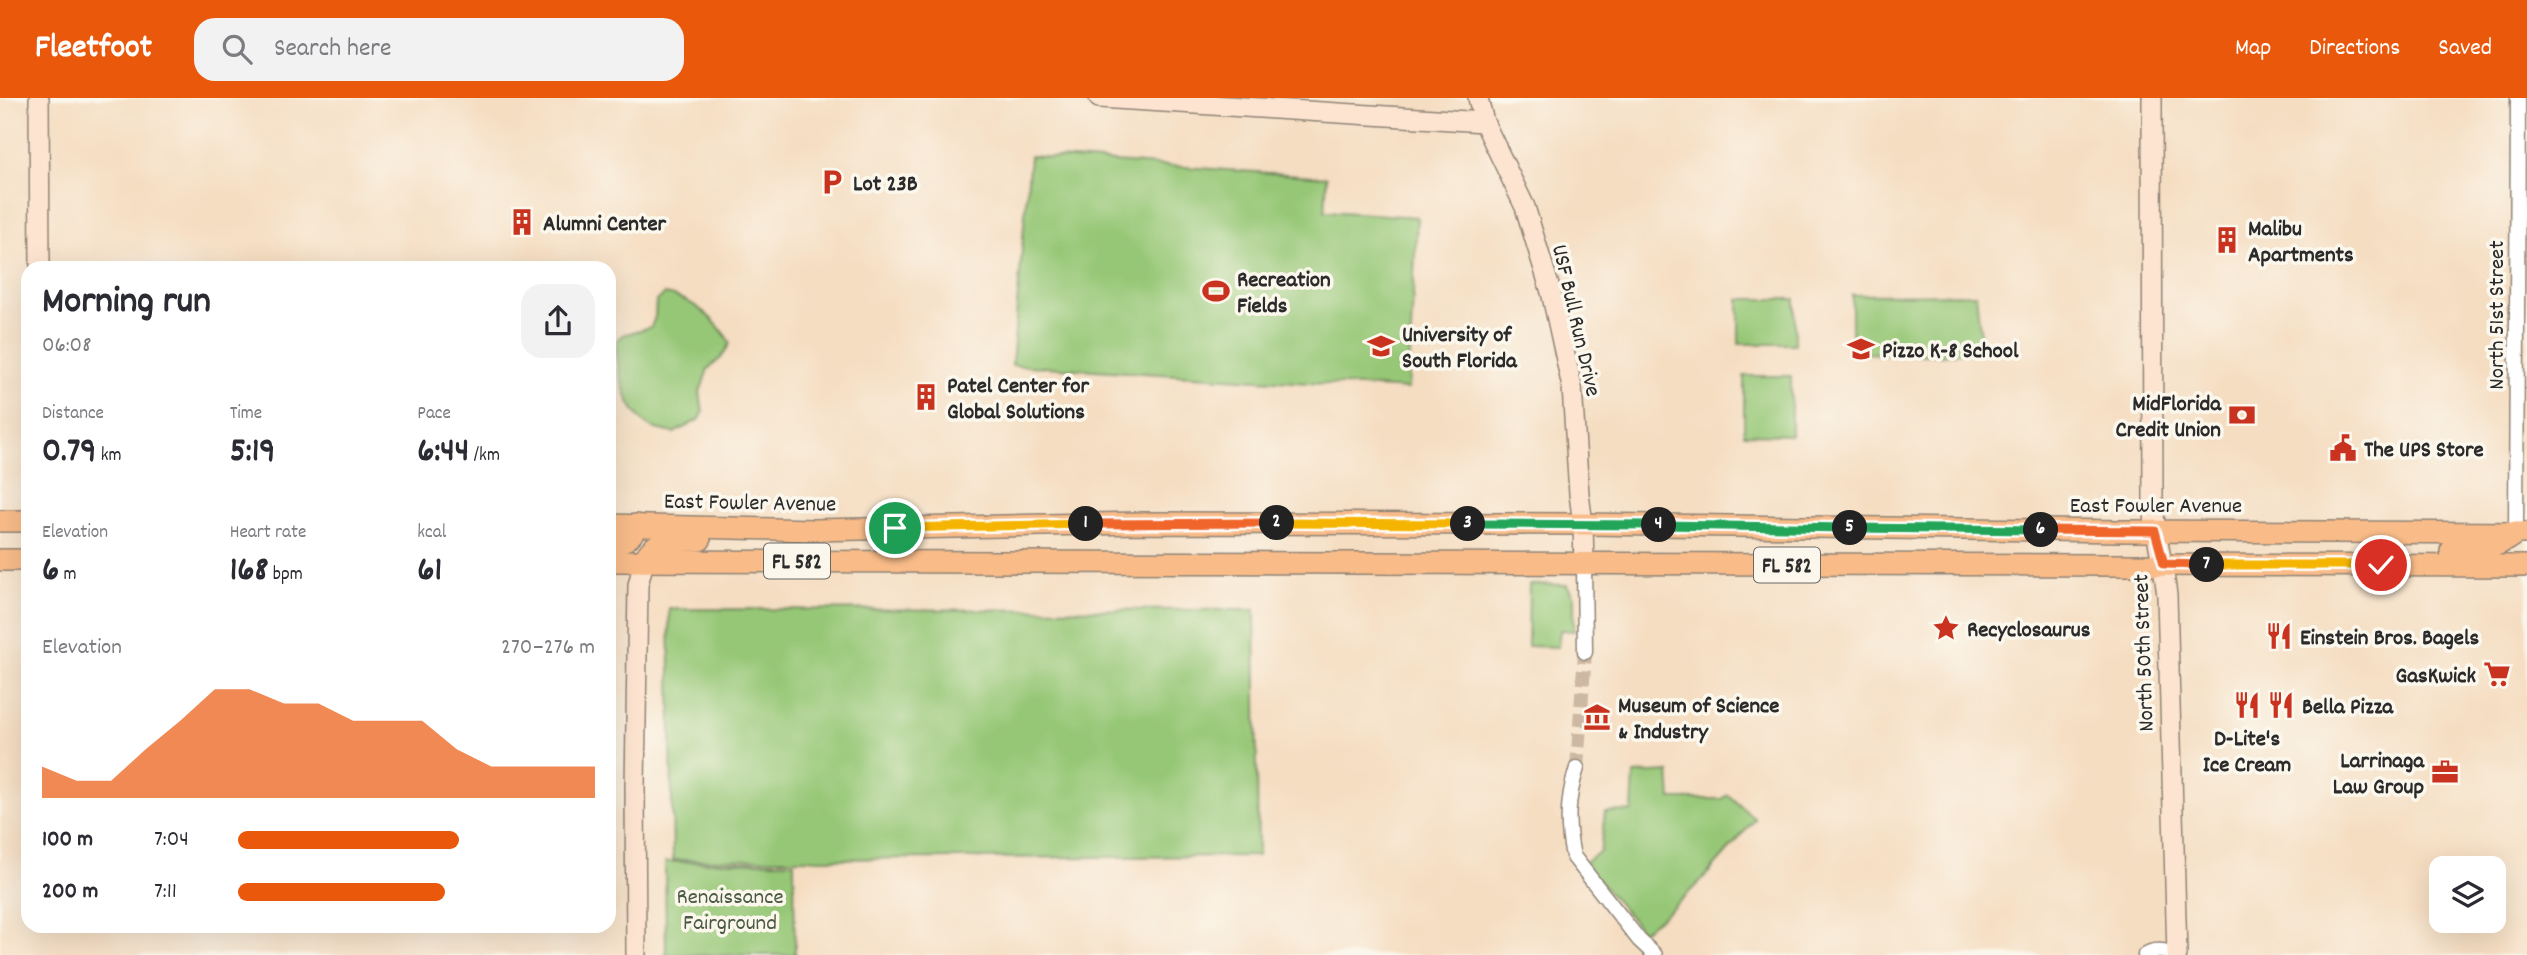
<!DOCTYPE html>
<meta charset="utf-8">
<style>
body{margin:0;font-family:Dekko,sans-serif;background:#f2f2f3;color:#2b2b33;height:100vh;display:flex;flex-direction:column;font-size:26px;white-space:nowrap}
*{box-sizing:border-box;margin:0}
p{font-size:23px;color:#7c7c81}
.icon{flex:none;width:38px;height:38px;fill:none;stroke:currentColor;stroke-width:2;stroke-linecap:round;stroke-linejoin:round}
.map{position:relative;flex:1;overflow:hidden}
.panel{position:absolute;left:21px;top:163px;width:595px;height:672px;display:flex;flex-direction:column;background:#fff;border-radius:21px;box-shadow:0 7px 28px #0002}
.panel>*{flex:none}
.controls{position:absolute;left:2429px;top:758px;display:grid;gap:14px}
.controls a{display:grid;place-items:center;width:77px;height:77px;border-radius:14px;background:#fff;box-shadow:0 7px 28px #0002;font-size:35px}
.pin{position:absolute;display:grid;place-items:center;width:60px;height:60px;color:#fff;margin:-30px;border:4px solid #fff;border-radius:50%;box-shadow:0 2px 7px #0007}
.km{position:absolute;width:35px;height:35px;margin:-18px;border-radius:50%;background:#222;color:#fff;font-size:19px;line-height:35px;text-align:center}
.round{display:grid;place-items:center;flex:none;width:74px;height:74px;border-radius:21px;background:#f2f2f3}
.overview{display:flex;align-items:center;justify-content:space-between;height:119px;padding:0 21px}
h1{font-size:38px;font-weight:700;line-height:52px}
.metrics{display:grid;grid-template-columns:repeat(3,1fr);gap:10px;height:119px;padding:7px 21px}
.metrics div{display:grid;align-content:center}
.metrics b{font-size:35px;font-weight:700}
.metrics small{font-size:19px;font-weight:400}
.metrics p{font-size:19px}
.chart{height:196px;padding:14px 21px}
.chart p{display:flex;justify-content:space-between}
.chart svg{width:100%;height:126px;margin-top:7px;fill:#ea580c;opacity:.7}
ul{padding:0 21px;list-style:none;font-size:23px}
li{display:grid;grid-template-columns:112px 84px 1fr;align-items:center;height:52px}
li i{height:18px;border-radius:9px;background:#ea580c}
header{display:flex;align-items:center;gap:42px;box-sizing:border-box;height:98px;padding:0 35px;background:#ea580c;color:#fff}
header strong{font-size:33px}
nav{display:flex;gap:38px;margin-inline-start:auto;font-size:24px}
.search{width:490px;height:63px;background:#f2f2f3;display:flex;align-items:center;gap:18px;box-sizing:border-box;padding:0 24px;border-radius:21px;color:#7c7c81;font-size:26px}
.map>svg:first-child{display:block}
.green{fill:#96c776;stroke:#607950;stroke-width:2}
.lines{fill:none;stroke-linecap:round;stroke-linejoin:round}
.street-tunnel{stroke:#cdb9a3;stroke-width:14;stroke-dasharray:14 7;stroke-linecap:butt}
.street-casing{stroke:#908476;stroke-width:17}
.secondary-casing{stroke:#908476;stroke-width:22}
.primary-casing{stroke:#908476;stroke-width:24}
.street{stroke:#fff;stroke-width:14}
.secondary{stroke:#fde4d0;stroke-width:19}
.primary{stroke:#f9bc89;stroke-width:21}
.split-1-casing{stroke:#fff;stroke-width:14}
.split-2-casing{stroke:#fff;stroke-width:14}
.split-3-casing{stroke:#fff;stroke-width:14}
.split-4-casing{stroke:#fff;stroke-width:14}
.split-5-casing{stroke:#fff;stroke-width:14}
.split-6-casing{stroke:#fff;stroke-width:14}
.split-7-casing{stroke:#fff;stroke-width:14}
.split-8-casing{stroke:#fff;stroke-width:14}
.split-1{stroke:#f5b400;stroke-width:9}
.split-2{stroke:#f0652b;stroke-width:9}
.split-3{stroke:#f5b400;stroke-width:9}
.split-4{stroke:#22a559;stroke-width:9}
.split-5{stroke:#22a559;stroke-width:9}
.split-6{stroke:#22a559;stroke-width:9}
.split-7{stroke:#f0652b;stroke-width:9}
.split-8{stroke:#f5b400;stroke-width:9}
.labels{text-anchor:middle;stroke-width:7;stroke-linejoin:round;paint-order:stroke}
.shield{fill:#fbf7ec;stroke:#696865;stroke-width:2}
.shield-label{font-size:21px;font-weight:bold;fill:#2b2b2b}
.poi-label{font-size:23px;font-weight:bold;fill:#2b2b2b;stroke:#fbf7ec;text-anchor:start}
.street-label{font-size:23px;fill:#2b2b2b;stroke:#fbf7ec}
.park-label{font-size:23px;fill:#4b5a42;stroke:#fbf7ec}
</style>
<header>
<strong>Fleetfoot</strong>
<div class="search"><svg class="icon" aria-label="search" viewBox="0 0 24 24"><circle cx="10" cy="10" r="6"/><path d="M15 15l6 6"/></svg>Search here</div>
<nav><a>Map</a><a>Directions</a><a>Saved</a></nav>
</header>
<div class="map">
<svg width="2527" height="857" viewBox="0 0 2527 857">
<rect width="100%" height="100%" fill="#fbf7ec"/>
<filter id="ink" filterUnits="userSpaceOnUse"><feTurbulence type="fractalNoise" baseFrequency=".0143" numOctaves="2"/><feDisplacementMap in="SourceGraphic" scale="14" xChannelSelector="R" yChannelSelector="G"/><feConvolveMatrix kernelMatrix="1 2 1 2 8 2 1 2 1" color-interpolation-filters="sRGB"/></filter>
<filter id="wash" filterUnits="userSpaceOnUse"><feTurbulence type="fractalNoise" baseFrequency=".00686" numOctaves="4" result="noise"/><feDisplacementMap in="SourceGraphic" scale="28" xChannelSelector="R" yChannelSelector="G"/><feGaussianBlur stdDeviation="1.57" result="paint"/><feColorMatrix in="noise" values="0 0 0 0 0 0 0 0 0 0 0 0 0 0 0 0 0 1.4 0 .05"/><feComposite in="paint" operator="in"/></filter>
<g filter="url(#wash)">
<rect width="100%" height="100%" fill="#f5ddc1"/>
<g class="green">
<path d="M1030 58 1327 79 1325 113 1417 119 1408 291 1012 267Z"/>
<path d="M665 196C692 200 717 222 730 245L721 260 708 271 700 294 703 315 700 321 674 335C666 333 653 332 647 327 624 308 616 272 617 243L623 237 651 229 655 219 656 203Z"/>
<path d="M1976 196 1982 252 1942 257 1852 255V197Z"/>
<rect x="1739" y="201" width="56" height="45"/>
<path d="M1744 278H1791V337L1744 336Z"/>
<path d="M1529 486 1567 487 1574 499V533L1560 532 1558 549 1528 548Z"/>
<path d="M669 511 1255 512 1258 758 673 762Z"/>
<path d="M1669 674 1671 701H1722L1728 697 1755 721C1722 761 1685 804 1642 833L1583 765 1600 754 1605 714 1632 713 1634 676Z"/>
<path d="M665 764H794L795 857H666Z"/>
</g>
</g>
<g filter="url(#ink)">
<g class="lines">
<path class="street-tunnel" d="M1577 670 1585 554"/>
<defs>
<g id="street">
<path d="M2516 435 2518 0"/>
<path d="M1584 466 1585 554"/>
<path d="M1577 670C1567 700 1566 727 1573 758L1639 842 1655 857"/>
<path d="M2145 857C2154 850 2167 853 2177 857"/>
</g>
<g id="secondary">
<path d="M39 0 40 170"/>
<path d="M1099 0 1484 24"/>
<path d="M1478 0 1484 24 1525 109 1551 194 1572 289 1579 396 1583 426 1584 466"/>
<path d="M2152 0 2153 406C2155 438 2164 467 2167 498L2177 857"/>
<path d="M636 857 635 690 638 487 644 463"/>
</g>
<g id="primary">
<path d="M0 423H28"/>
<path d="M609 427 814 432 1140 425 1583 426 2122 433 2527 435"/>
<path d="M609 445C623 444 632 442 636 427"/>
<path d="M2451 453C2478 453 2492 453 2515 436"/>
<path d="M0 462H28"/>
<path d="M609 463 2527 468"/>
<path d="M644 463C654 439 677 443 700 442"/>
</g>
</defs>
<use href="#street" class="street-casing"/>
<use href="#secondary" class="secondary-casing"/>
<use href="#primary" class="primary-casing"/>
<use href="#street" class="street"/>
<use href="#secondary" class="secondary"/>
<use href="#primary" class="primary"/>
</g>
</g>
<g class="lines" filter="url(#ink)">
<defs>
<path id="split-1" d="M895 430 1086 426"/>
<path id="split-2" d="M1086 426 1277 425"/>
<path id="split-3" d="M1277 425 1468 426"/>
<path id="split-4" d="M1468 426 1659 427"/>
<path id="split-5" d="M1659 427 1850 430"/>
<path id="split-6" d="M1850 430 2041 432"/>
<path id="split-7" d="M2041 432 2155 433 2164 466 2207 467"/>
<path id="split-8" d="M2207 467H2381"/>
</defs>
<use href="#split-1" class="split-1-casing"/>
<use href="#split-2" class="split-2-casing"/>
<use href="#split-3" class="split-3-casing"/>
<use href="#split-4" class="split-4-casing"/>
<use href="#split-5" class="split-5-casing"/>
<use href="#split-6" class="split-6-casing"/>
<use href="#split-7" class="split-7-casing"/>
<use href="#split-8" class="split-8-casing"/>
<use href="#split-1" class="split-1"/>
<use href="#split-2" class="split-2"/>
<use href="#split-3" class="split-3"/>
<use href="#split-4" class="split-4"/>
<use href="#split-5" class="split-5"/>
<use href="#split-6" class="split-6"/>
<use href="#split-7" class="split-7"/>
<use href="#split-8" class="split-8"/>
</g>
<defs>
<symbol id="parking-bare" viewBox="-9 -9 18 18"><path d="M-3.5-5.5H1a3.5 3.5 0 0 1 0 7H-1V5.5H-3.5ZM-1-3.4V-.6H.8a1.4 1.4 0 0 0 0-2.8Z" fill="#c8321e" stroke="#fbf7ec" stroke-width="2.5" paint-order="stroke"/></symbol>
<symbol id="building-bare" viewBox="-9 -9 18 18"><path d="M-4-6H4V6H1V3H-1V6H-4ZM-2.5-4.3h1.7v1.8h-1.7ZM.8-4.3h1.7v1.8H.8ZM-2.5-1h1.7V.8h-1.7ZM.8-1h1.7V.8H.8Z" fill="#c8321e" stroke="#fbf7ec" stroke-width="2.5" paint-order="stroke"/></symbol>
<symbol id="stadium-bare" viewBox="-9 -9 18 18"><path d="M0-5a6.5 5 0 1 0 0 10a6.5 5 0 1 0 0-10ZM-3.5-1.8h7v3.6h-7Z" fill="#c8321e" stroke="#fbf7ec" stroke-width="2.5" paint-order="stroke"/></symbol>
<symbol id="university-bare" viewBox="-9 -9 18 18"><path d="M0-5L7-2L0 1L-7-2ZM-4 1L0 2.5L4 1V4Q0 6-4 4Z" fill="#c8321e" stroke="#fbf7ec" stroke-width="2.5" paint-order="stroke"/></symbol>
<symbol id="school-bare" viewBox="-9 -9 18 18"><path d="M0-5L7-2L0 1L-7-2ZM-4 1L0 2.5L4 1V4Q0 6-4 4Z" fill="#c8321e" stroke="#fbf7ec" stroke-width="2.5" paint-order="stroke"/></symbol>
<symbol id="bank-bare" viewBox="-9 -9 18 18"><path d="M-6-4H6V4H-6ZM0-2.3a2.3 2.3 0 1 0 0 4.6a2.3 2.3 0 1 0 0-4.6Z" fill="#c8321e" stroke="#fbf7ec" stroke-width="2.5" paint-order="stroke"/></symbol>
<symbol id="civic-bare" viewBox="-9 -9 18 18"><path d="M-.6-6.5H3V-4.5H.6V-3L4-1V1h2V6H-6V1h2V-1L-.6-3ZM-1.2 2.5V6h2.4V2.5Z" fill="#c8321e" stroke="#fbf7ec" stroke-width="2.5" paint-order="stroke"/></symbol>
<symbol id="sight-bare" viewBox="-9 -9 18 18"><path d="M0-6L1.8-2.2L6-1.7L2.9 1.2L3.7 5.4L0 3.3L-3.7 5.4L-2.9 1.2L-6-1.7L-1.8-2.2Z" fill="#c8321e" stroke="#fbf7ec" stroke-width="2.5" paint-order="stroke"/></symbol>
<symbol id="restaurant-bare" viewBox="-9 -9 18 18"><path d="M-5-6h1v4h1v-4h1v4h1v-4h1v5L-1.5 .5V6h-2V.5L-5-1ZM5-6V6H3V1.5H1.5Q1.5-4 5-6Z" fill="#c8321e" stroke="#fbf7ec" stroke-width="2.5" paint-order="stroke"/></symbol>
<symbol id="supermarket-bare" viewBox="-9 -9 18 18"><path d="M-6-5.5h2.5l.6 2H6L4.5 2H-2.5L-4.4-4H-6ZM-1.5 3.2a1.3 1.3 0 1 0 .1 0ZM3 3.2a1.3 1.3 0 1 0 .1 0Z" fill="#c8321e" stroke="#fbf7ec" stroke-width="2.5" paint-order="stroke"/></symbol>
<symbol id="museum-bare" viewBox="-9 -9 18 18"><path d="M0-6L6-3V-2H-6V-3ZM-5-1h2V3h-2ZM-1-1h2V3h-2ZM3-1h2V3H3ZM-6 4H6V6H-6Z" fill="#c8321e" stroke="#fbf7ec" stroke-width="2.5" paint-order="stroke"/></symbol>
<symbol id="office-bare" viewBox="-9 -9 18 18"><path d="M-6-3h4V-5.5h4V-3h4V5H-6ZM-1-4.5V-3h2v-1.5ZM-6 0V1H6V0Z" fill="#c8321e" stroke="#fbf7ec" stroke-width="2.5" paint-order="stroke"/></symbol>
</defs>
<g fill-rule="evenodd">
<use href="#parking-bare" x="813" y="65" width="38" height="38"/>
<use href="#building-bare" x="503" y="105" width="38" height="38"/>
<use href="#building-bare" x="2208" y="123" width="38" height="38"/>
<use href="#stadium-bare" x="1197" y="174" width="38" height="38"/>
<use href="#university-bare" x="1362" y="229" width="38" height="38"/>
<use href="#school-bare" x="1842" y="232" width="38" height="38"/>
<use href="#building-bare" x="907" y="280" width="38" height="38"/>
<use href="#bank-bare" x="2223" y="298" width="38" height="38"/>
<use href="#civic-bare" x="2324" y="331" width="38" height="38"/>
<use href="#sight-bare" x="1927" y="511" width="38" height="38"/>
<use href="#restaurant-bare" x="2260" y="519" width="38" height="38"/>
<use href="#supermarket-bare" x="2478" y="557" width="38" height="38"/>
<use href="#restaurant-bare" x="2228" y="588" width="38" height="38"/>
<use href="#restaurant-bare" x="2262" y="588" width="38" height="38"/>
<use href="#museum-bare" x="1578" y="600" width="38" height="38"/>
<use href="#office-bare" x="2426" y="655" width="38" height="38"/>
</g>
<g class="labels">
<g class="shield">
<rect x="764" y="445.5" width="66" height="35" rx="5"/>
<rect x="1754" y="449.5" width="66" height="35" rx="5"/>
</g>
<g class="shield-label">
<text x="797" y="470">FL 582</text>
<text x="1787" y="474">FL 582</text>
</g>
<g class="poi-label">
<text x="853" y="92">Lot 23B</text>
<text x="543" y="132">Alumni Center</text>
<text x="2248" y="137">Malibu<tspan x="2248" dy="26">Apartments</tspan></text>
<text x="1237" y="188">Recreation<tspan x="1237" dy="26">Fields</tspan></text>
<text x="1402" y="243">University of<tspan x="1402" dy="26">South Florida</tspan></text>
<text x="1882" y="259">Pizzo K-8 School</text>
<text x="947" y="294">Patel Center for<tspan x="947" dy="26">Global Solutions</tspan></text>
<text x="2221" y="312" text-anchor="end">MidFlorida<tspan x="2221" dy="26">Credit Union</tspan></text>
<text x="2364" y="358">The UPS Store</text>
<text x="1967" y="538">Recyclosaurus</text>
<text x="2300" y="546">Einstein Bros. Bagels</text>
<text x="2476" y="584" text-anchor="end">GasKwick</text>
<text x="1618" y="614">Museum of Science<tspan x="1618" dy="26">&amp; Industry</tspan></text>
<text x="2302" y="615">Bella Pizza</text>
<text x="2247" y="647" text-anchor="middle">D-Lite's<tspan x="2247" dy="26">Ice Cream</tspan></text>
<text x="2424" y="669" text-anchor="end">Larrinaga<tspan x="2424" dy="26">Law Group</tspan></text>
</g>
<g class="street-label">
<text transform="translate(2495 217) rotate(-90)" y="8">North 51st Street</text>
<text transform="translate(1578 222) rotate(77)" y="8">USF Bull Run Drive</text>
<text transform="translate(750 403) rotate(1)" y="8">East Fowler Avenue</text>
<text x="2156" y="414">East Fowler Avenue</text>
<text transform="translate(2142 555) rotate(-92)" y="8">North 50th Street</text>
</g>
<g class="park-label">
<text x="730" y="805">Renaissance<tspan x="730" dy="26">Fairground</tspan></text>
</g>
</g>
</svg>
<div class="controls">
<a><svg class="icon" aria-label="layers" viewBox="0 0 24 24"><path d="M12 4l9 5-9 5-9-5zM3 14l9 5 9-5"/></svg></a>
</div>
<div class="pin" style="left:895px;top:430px;background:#1e9e55"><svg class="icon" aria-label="arrive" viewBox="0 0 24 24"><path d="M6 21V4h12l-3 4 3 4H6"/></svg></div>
<div class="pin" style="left:2381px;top:467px;background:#d93025"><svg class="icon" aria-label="check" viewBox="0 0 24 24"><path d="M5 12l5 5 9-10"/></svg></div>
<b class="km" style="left:1086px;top:426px">1</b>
<b class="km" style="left:1277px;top:425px">2</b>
<b class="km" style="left:1468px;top:426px">3</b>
<b class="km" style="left:1659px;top:427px">4</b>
<b class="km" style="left:1850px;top:430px">5</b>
<b class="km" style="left:2041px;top:432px">6</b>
<b class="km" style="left:2207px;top:467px">7</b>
<section class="panel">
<div class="overview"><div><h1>Morning run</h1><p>06:08</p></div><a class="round"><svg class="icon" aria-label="share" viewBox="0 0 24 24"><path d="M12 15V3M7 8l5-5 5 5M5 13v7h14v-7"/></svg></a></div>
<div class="metrics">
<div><p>Distance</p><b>0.79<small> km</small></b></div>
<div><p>Time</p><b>5:19</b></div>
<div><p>Pace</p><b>6:44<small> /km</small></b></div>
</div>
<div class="metrics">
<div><p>Elevation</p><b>6<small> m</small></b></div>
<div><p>Heart rate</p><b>168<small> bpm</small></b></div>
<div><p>kcal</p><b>61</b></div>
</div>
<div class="chart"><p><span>Elevation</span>270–276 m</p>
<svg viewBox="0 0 160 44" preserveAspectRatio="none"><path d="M0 44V33L10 38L20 38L30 27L40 17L50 6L60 6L70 11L80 11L90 17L100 17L110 17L120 27L130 33L140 33L150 33L160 33V44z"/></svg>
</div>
<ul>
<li><b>100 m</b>7:04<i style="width:62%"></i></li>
<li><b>200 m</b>7:11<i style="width:58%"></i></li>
</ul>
</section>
</div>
